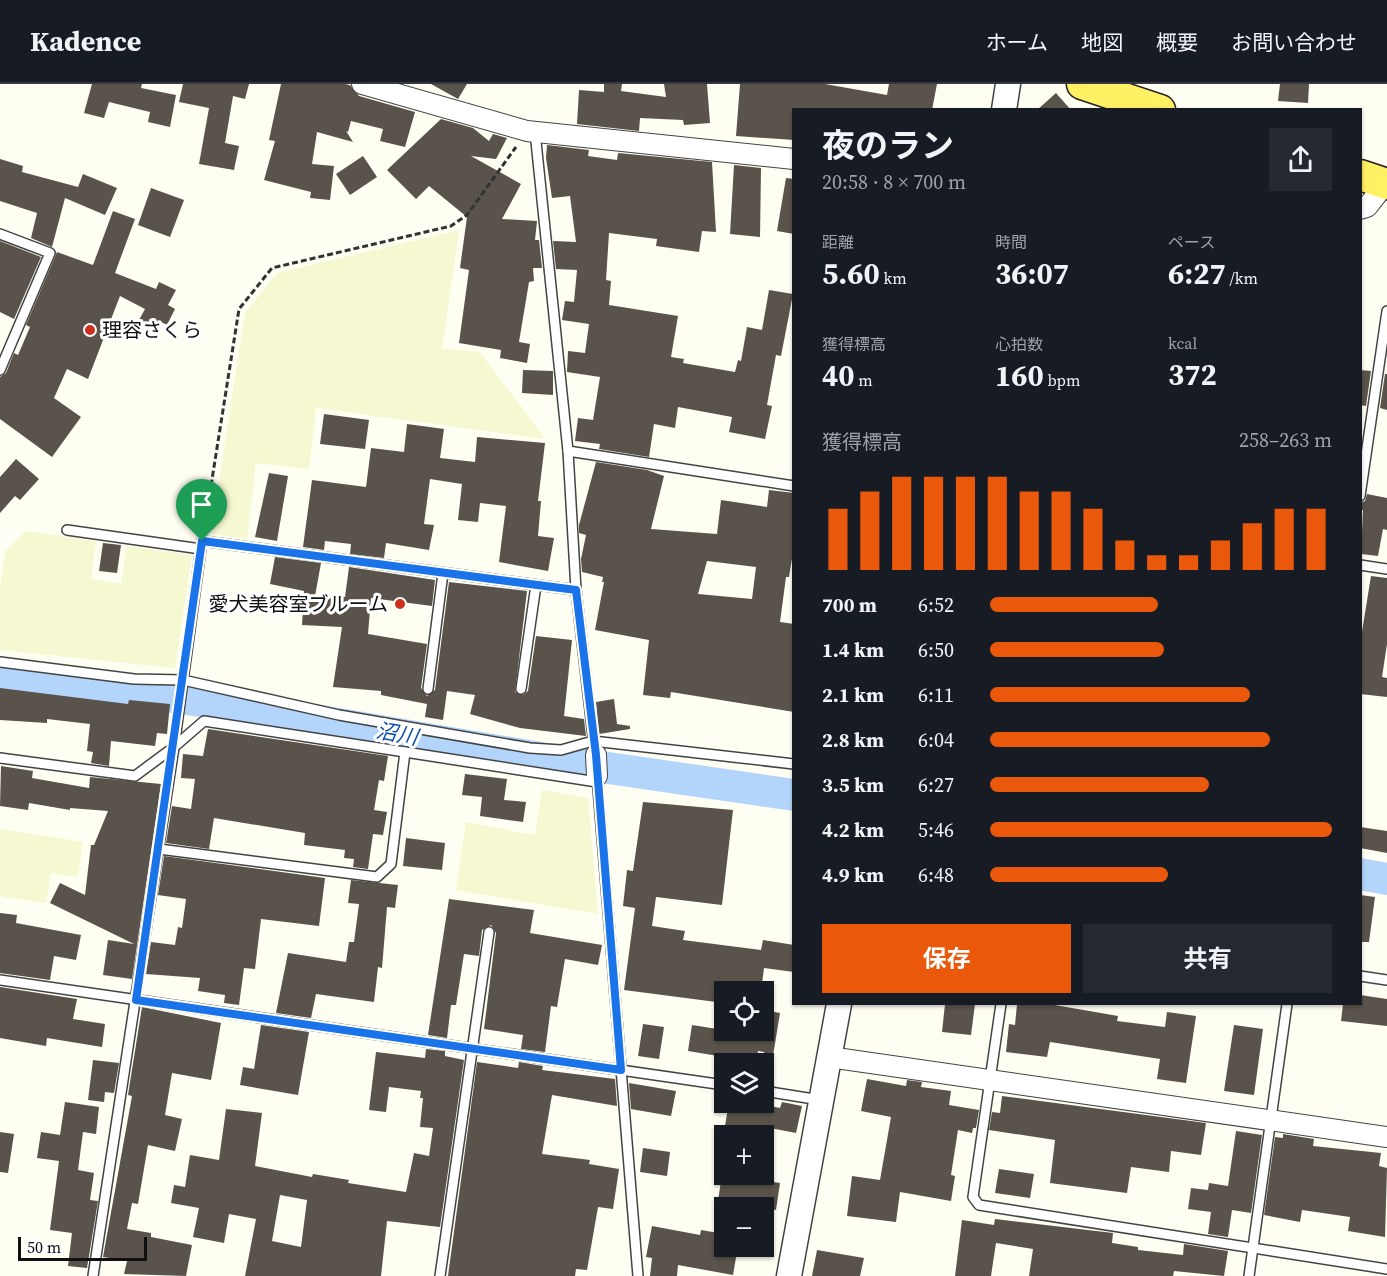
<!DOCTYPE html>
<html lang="ja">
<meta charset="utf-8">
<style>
body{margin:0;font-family:"Source Serif 4","Noto Sans JP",serif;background:#242831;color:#f1f3f6;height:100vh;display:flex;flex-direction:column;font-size:22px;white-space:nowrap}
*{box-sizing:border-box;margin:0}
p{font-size:20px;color:#9ea1a6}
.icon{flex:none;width:33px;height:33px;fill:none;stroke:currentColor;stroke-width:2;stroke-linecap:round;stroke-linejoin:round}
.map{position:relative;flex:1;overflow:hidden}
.panel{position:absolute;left:792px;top:24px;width:570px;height:897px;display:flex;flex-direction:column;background:#171b24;border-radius:0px;box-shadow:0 2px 4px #0004}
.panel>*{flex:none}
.fabs{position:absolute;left:714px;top:897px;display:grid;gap:12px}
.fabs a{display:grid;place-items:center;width:60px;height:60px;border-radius:0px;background:#171b24;box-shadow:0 2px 4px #0004;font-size:30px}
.scale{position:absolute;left:18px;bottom:15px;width:129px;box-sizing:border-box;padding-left:6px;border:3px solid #101010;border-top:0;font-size:16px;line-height:21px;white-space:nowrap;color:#101010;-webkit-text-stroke:4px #fff;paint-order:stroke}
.pin{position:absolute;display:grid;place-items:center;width:51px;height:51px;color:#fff;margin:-62px -26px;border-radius:50% 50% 50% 0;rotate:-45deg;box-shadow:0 0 6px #0007}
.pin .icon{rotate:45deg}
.round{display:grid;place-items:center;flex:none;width:63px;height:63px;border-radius:0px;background:#242831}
.overview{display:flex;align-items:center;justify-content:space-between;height:102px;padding:0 30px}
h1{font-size:33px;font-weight:700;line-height:45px}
.figures{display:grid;grid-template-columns:repeat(3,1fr);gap:9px;height:102px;padding:6px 30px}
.figures div{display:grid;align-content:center}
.figures b{font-size:30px;font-weight:700}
.figures small{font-size:16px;font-weight:400}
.figures p{font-size:16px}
.chart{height:168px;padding:12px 30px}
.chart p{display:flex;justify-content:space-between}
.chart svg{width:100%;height:108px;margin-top:6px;stroke:#ea580c;stroke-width:6}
.action{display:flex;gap:12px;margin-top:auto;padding:12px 30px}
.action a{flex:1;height:69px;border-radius:0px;background:#ea580c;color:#fff;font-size:24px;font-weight:700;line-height:69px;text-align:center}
.action a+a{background:#242831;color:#f1f3f6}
ul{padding:0 30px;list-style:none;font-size:20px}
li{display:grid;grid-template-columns:96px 72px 1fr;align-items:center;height:45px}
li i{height:15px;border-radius:8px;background:#ea580c}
header{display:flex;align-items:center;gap:36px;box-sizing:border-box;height:84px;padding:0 30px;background:#171b24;border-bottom:2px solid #363941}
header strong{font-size:28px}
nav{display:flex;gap:33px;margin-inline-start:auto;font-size:21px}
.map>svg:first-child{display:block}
.farmland{fill:#f5f8d0}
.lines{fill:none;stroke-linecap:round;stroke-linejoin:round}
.river{stroke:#b3d5fb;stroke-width:32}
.building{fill:#5a534b;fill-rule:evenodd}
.service-casing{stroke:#434343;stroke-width:12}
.minor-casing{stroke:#434343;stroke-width:22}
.tertiary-casing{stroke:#434343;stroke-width:27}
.primary-casing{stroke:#212121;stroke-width:33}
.path{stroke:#323232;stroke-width:3;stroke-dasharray:6 3;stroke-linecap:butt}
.service{stroke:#fff;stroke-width:9}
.minor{stroke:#fff;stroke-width:20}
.tertiary{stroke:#fff;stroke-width:24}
.primary{stroke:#fff163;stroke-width:30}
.route-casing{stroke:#fff;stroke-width:12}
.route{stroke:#1a73e8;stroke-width:8}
.poi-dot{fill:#cc2f1c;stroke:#fff;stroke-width:2}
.labels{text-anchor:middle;stroke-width:6;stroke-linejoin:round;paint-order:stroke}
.poi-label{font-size:20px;fill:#101010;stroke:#fff;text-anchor:start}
.water-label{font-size:21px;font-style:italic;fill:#0e4fad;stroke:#fff}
</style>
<header>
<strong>Kadence</strong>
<nav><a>ホーム</a><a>地図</a><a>概要</a><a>お問い合わせ</a></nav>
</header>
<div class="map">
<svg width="1387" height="1192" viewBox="0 0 1387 1192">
<rect width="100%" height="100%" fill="#fffef3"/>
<g class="farmland">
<path d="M459 146 442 265 480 268 545 355 316 324 309 385 256 379 247 455 211 450 245 229 277 189Z"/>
<path d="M26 447 96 457 91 495 121 500 127 462 192 471 175 584 0 566V505L5 468Z"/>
<path d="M542 706 588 714 598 830 456 806 466 738 535 751Z"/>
<path d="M0 745 83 758 78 793 51 789 46 819 0 812Z"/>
</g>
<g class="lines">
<g class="river">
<path d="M0 589 208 618 546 675 794 711"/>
<path d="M1360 790 1387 795"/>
</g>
</g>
<g class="building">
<path d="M92 0H142L141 4 176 11 170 43 148 38 150 28 109 18 104 34 84 29Z"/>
<path d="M183 0H249L245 15 233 12 225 59 239 62 234 86 199 80 209 24 179 18Z"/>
<path d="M281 0H345L350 1 359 12 415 28 405 63 380 57 383 45 351 37 348 48 346 47 353 58 317 48 312 80 334 82 330 116 310 114 311 108 264 96 275 57 269 56Z"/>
<path d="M431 0H467L458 15Z"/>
<path d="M604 0H622L621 7 666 13 664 0H707L710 39 684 41 683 36 640 34 639 47 577 40 579 6 604 8Z"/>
<path d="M740 0H825L887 11 889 0H937L932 26H794V56L736 52Z"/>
<path d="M1280 0H1309L1308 19 1278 17Z"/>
<path d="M1056 9 1071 26H1037Z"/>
<path d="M441 35 473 44 489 57 493 50 507 54 496 75 471 72 521 100 502 135 537 137 535 156H539L542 184H533L534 197 529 198 519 258 530 260 527 279 500 274 501 266 459 259 469 186 460 184 467 133 429 102 416 115 387 86Z"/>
<path d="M547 61 589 66 588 72 617 76 618 69 712 78 716 148 702 147 699 168 656 162 657 155 609 149 606 196 611 197 609 221 678 232 671 273 684 275 683 279 735 288 738 276 741 277 747 243 762 246 769 206 793 210 781 272 776 271 767 321 772 322 765 355 729 348 732 333 678 323 675 344 654 340 649 373 599 365 600 360 575 357 578 334 593 336 600 293 567 288 568 267 585 269 589 240 562 236 565 217 574 218 577 186 556 185 553 157 576 158 570 112 552 114 546 74Z"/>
<path d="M363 72 377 93 350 111 336 90Z"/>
<path d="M0 75 23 82 22 88 78 103 83 90 117 104 105 131 65 114 52 163 31 154 37 129 0 117Z"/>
<path d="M734 81 761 84 760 153 730 150Z"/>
<path d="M786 94 794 95V150L777 147Z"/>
<path d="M151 104 184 116 170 153 138 141Z"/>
<path d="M113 127 135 135 115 189 156 205 159 198 176 206 168 221 175 225 167 241 159 237 155 244 139 236 145 225 120 212 88 295 67 285 54 314 81 333 52 373 0 335V293L6 289 14 269 18 271 30 243 26 241 57 168 93 181Z"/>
<path d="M0 157 41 173 14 235 0 228Z"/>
<path d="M523 286 553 287V311L522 309Z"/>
<path d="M1360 286 1371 287 1366 322 1360 321Z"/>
<path d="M1385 290H1387V326L1380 324Z"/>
<path d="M324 330 369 336 365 365 320 360Z"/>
<path d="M407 340 444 345 440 374 475 378 477 353 545 359 538 417H541L538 452 554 454 548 487 499 478 506 422 480 419 478 438 458 436 462 400 430 395 424 440 434 441 429 466 386 459 384 474 350 470 351 460 325 457 324 466 303 463 312 396 366 403 371 364 404 368Z"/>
<path d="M16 375 39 395 20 416 15 412 0 429V393Z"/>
<path d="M596 378 647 386 664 392 651 445 717 450 721 416 767 423 769 406 794 409V462L789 493H786L780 538 794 540V628L671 608 670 614 643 611 649 556 595 546 604 498H602L603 493 582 488 581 475 586 451 579 449V441ZM707 477 756 483 752 515 698 510Z"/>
<path d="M269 389 288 392 277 457 255 453Z"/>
<path d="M1367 410 1387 414V446L1383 445 1378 472 1361 470 1363 426H1360V419L1365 417Z"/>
<path d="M103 459 121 461 117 489 99 487Z"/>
<path d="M275 473 321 479 315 512 345 513 349 483 435 496 432 522 371 514 368 550 427 560 421 604 427 612 435 606 449 498 527 507 515 608 523 611 528 607 536 552 572 556 564 632 584 635 586 652 520 644 470 630 475 611 447 607 443 636 425 633 427 620 381 611V607L333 603 342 543 302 541 304 507 270 500Z"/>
<path d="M1371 492 1387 494V560L1382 593 1387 594V613L1360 610V560Z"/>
<path d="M0 604 128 620 129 616 170 620 167 650 157 649 155 662 111 657 109 682 91 679 93 668 87 667 90 640 47 635V639L0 636Z"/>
<path d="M614 615 617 640 630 642V645L599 650 596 618Z"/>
<path d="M208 645 388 672 384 697 379 696 374 726 387 728 383 751 373 750 368 785 353 783 354 775 344 774 345 766 304 761 305 749 214 734 209 765 166 759 172 722 191 725 195 695 181 694 183 670 203 672Z"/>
<path d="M1 682 33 687 32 694 89 704 90 693 161 700 132 895 103 891 108 856 134 860 50 819 60 799 85 811 91 761H94L108 727 70 724V726L29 719 28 726 0 722Z"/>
<path d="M465 690 507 695 504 716 526 718 523 738 480 732 482 713 462 711Z"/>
<path d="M643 718 733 726 722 821 656 813 652 842 685 847 683 856 761 866 763 856 794 861V888L764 884 761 908H724V919L624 906 635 824 623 822 627 786 633 787Z"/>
<path d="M1360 743 1387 747V769L1360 764Z"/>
<path d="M406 754 445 759 442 786 403 782Z"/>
<path d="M164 772 325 794 319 842 261 835 255 885 244 884 239 921 224 919 225 911 198 907 200 894 146 890 151 858 175 861 178 843 182 844 186 815 158 811Z"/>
<path d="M351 796 398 801 395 824 387 823 382 884 378 883 374 918 316 910 311 934 276 929 288 869 346 878 349 858H354L359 820 348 819Z"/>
<path d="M1360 811 1375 813 1369 858H1360Z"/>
<path d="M449 815 534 826 530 849 602 861 598 881 565 875 557 923 551 922 545 968 521 965 523 951 484 945 496 849 491 841 482 846 479 872 464 870 456 921H451L447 954 428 951Z"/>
<path d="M0 829 17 831 16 839 81 851 76 876 54 872 50 896 0 889Z"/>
<path d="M0 903 77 915 73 935 105 940 102 963 47 954 46 962 0 954Z"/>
<path d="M1360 911 1387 915V942L1341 937 1343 920H1360Z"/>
<path d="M945 920H975L971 951 942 948Z"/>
<path d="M1017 920H1049L1118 932 1117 937 1165 943 1167 928 1196 932 1186 999 1157 995 1160 975 1050 958 1047 973 1006 968 1009 940 1015 941Z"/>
<path d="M142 923 221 939 211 996 172 989 165 1031 182 1035 175 1067 148 1061 138 1120 132 1119 127 1145 151 1149V1153L192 1161 186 1192 124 1190 127 1177 103 1173 132 1012 128 1011Z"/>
<path d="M764 926 780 929 771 984 764 983V968L758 967 756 980H750L736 977V975L688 967 692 941 724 946H764Z"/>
<path d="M643 940 664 943 659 975 638 972Z"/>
<path d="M261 941 309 948 298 1011 240 1001 243 983 254 985Z"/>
<path d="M1234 941 1263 945 1254 1011 1224 1007Z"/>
<path d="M426 965 445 967V972L464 976 440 1143 387 1137 381 1192H245L256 1135 229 1130 224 1159 193 1153 199 1124 171 1119 174 1101 185 1103 190 1071 219 1076 226 1025 262 1029 255 1082 312 1093 313 1090 349 1096 348 1099 406 1108 414 1069 429 1072 433 1044 420 1043 423 1014H420L421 1007 389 1003 386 1028 369 1026 376 968 425 974ZM280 1111 307 1116 301 1163 272 1157Z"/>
<path d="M93 976 119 979 114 1009 105 1008 104 1018 88 1016Z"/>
<path d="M477 978 518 984 519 978 543 982 542 986 615 995 617 1022 552 1011 542 1070 590 1076 589 1080 619 1085 613 1125 598 1123 587 1186 576 1185 575 1192H448Z"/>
<path d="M867 995 906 1002 907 996 922 998 921 1003 951 1007 949 1021 979 1026 976 1044H973L972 1049 958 1046 951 1091 955 1092 951 1117 900 1108 896 1138 847 1132 852 1092 880 1096 891 1033 861 1027Z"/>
<path d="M629 999 676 1007 671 1032 631 1025Z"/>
<path d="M1002 1012 1206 1039 1201 1071 1171 1067 1169 1088 1131 1083 1127 1109 1050 1099 1055 1056 989 1046 992 1028 1000 1029Z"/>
<path d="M65 1018 99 1023 96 1050 83 1048 78 1086 94 1089 90 1116 98 1117 87 1184 68 1182 72 1149 50 1146 59 1077 37 1074 41 1048 60 1051Z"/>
<path d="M729 1018H750L780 1024 782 1018 802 1022 796 1049 770 1044 769 1052 724 1048Z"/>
<path d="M1236 1047 1262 1051 1251 1129 1232 1126 1228 1153 1208 1150 1211 1128 1188 1125 1191 1104 1208 1106 1209 1099 1228 1102Z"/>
<path d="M0 1048 14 1050 8 1089 0 1088Z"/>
<path d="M1283 1050 1314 1055 1313 1062 1381 1069 1379 1082 1387 1084 1385 1153 1348 1147 1350 1133 1302 1126 1300 1138 1264 1131 1275 1053 1283 1054Z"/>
<path d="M643 1064 670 1068 667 1092 640 1088Z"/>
<path d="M999 1085 1034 1090 1030 1114 995 1109Z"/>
<path d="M722 1090 780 1099 776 1126 718 1117Z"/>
<path d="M995 1135 1113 1149 1112 1159 1138 1163V1166L1183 1171 1184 1160 1228 1167 1224 1192 1174 1187 1173 1192H1029L1033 1165 996 1159 991 1192H955L962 1136 994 1141Z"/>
<path d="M652 1142 700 1151 701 1146 724 1150V1162H738L733 1191 678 1181 677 1192H650L652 1174 646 1173Z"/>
<path d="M817 1166 864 1174 860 1192H812Z"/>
</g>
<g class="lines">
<defs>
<g id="service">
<path d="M535 48 568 367 576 506 594 661"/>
<path d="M0 150 50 169 0 286"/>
<path d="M568 367 794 402"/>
<path d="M1360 412 1387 227"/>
<path d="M67 446 201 465"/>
<path d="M1360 481 1387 485"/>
<path d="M0 578 134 595 183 596 339 631 530 664 561 666 593 657 794 680"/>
<path d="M428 605 443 489"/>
<path d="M521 605 536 501"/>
<path d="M405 668 597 698"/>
<path d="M0 674 135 692 174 663 202 457 576 506"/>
<path d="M597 692 638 1192"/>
<path d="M1360 892 1387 896"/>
<path d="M0 896 724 1001"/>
<path d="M1001 920 973 1113 979 1121 1387 1185"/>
<path d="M764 1007 820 1016"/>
<path d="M93 1192 174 663 204 637 405 668 391 780 377 793 159 765"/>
<path d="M440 1192 489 848"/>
<path d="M1249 1192 1287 920"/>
</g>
<g id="minor">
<path d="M362 0 527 47 794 75"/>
<path d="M1360 125 1367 123 1386 99"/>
<path d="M596 671 597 692"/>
<path d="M829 973 1387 1053"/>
</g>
<g id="tertiary">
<path d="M1004 26 1008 0"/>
<path d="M789 1192 839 920"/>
</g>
<g id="primary">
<path d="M1082 0 1160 26"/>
<path d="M1360 91 1387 100"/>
</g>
</defs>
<use href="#service" class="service-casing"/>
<use href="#minor" class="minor-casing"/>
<use href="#tertiary" class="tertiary-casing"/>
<use href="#primary" class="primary-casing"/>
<path class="path" d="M204 446 239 225 272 184 451 142 467 131 516 63"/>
<use href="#service" class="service"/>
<use href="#minor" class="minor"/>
<use href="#tertiary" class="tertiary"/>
<use href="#primary" class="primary"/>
</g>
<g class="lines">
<defs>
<path id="route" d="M202 457 576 506 596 671 621 986 136 916Z"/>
</defs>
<use href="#route" class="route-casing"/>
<use href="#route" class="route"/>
</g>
<g class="poi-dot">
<circle cx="90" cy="246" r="6"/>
<circle cx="400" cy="520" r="6"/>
</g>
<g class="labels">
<g class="poi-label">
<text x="102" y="253">理容さくら</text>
<text x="388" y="527" text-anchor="end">愛犬美容室ブルーム</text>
</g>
<g class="water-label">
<text transform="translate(397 650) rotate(10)" y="7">沼川</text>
</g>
</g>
</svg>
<div class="fabs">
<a><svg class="icon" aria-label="locate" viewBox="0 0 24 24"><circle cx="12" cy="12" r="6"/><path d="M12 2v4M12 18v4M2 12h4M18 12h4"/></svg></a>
<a><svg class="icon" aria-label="layers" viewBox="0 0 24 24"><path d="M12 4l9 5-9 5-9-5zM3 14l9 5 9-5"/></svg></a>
<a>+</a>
<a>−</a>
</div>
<div class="scale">50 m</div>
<div class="pin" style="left:202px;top:457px;background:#1e9e55"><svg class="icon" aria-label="arrive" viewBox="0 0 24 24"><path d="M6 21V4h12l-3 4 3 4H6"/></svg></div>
<section class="panel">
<div class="overview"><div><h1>夜のラン</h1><p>20:58 · 8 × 700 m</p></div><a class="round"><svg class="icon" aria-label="share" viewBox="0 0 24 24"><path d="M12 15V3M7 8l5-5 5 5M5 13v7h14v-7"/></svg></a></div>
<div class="figures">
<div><p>距離</p><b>5.60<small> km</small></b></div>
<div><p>時間</p><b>36:07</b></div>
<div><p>ペース</p><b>6:27<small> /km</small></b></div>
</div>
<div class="figures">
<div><p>獲得標高</p><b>40<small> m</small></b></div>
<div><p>心拍数</p><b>160<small> bpm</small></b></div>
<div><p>kcal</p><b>372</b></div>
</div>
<div class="chart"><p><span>獲得標高</span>258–263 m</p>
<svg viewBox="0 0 160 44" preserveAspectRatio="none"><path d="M5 44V19M15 44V12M25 44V6M35 44V6M45 44V6M55 44V6M65 44V12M75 44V12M85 44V19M95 44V32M105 44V38M115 44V38M125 44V32M135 44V25M145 44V19M155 44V19"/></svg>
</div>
<ul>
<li><b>700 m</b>6:52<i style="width:49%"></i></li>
<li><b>1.4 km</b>6:50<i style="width:51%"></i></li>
<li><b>2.1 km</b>6:11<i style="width:76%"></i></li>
<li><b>2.8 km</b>6:04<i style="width:82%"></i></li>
<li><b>3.5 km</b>6:27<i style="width:64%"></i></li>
<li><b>4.2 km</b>5:46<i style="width:100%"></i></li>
<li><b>4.9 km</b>6:48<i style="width:52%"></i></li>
</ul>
<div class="action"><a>保存</a><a>共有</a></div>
</section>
</div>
